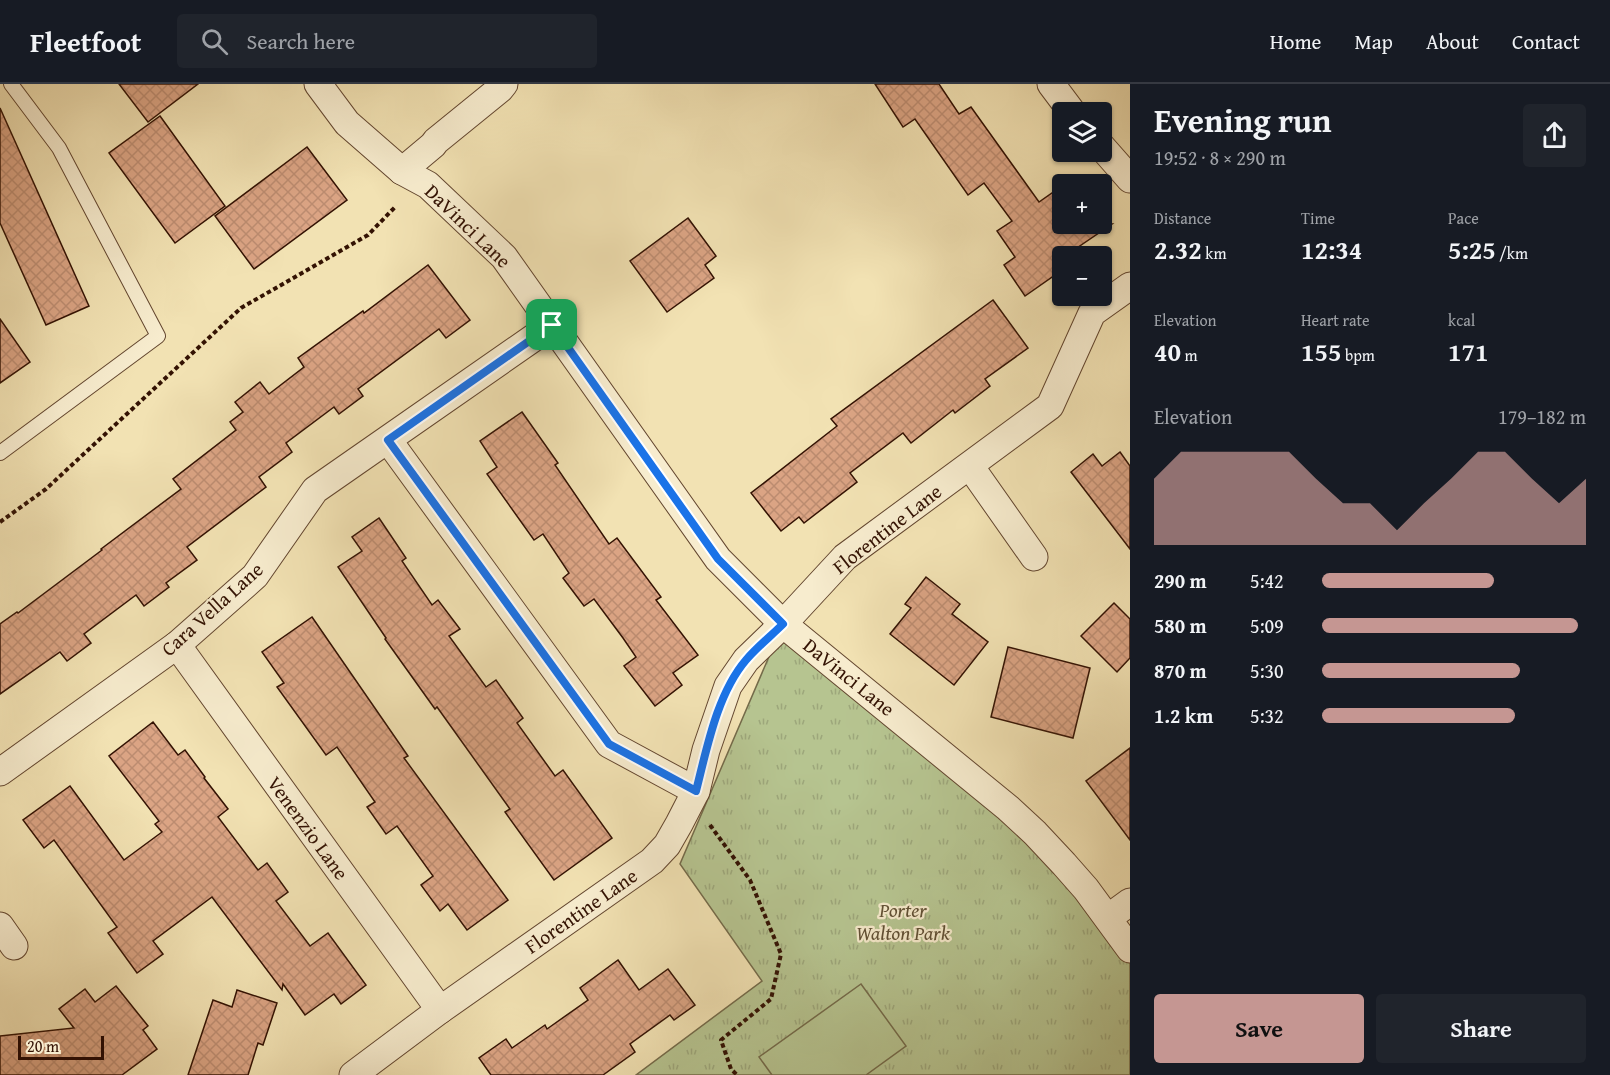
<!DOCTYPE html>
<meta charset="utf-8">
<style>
body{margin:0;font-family:"Gentium Book Plus",serif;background:#20242c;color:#f1f3f6;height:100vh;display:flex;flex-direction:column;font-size:22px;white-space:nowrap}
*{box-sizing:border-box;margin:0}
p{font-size:20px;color:#9ea1a6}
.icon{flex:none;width:33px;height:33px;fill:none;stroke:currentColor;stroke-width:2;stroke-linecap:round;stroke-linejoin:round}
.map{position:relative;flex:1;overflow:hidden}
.details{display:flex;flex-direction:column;background:#171b24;width:480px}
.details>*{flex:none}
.fabs{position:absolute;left:1052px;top:18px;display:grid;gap:12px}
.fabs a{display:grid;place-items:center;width:60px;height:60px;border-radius:6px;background:#171b24;box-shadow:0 2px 4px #0004;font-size:30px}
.scale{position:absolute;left:18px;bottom:15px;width:86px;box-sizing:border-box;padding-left:6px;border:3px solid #331203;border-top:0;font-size:16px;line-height:21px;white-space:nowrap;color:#331203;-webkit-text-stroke:4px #f7ecce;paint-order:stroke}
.pin{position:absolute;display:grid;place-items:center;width:51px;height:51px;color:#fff;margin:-26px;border-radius:12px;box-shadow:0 3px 9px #0006}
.round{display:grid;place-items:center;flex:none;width:63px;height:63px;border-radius:6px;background:#20242c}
.overview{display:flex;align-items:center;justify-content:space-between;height:102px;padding:0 24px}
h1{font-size:33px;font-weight:600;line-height:45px}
.metrics{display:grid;grid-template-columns:repeat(3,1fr);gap:9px;height:102px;padding:6px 24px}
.metrics div{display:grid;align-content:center}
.metrics b{font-size:26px;font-weight:600}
.metrics small{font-size:16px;font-weight:400}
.metrics p{font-size:16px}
.chart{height:168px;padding:12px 24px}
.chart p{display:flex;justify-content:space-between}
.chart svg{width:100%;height:108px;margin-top:6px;fill:#c59692;opacity:.7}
.cta{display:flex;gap:12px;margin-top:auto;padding:12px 24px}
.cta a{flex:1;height:69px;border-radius:6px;background:#c59692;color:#111;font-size:24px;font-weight:600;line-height:69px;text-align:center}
.cta a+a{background:#20242c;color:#f1f3f6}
ul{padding:0 24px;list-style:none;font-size:20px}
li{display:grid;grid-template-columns:96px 72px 1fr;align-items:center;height:45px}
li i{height:15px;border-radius:8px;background:#c59692}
header{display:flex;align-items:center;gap:36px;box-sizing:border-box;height:84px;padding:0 30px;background:#171b24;border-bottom:2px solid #363941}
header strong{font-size:28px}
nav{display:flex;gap:33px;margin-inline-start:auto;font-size:21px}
.search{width:420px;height:54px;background:#20242c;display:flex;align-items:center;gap:15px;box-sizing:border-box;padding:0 21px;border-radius:6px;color:#9ea1a6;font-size:22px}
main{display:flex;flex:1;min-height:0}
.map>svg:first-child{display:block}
.park{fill:url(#park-tufts);stroke:#746b4a;stroke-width:1.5}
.pitch{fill:#b6c490;stroke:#746b4a;stroke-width:1.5}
.building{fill:url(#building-cross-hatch);stroke:#331203;stroke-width:1.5}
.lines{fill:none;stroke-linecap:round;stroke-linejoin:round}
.lane-casing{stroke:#63462f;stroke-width:16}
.street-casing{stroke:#63462f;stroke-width:29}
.path{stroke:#331203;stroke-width:4;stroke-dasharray:4.5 3;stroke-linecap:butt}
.lane{stroke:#f7ecce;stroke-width:14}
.street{stroke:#f7ecce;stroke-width:27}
.route-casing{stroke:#fff;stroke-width:12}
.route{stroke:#1a73e8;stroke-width:8}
.labels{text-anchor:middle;stroke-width:4.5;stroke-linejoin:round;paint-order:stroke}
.street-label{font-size:20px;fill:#331203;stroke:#f7ecce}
.park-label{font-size:20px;font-style:italic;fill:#615034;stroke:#f7ecce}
</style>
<header>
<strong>Fleetfoot</strong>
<div class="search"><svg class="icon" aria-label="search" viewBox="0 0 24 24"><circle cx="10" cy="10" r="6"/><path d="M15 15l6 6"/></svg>Search here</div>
<nav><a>Home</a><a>Map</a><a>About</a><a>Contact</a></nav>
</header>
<main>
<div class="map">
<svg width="1130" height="991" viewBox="0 0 1130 991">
<defs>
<pattern id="park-tufts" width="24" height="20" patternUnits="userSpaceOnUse" patternTransform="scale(1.5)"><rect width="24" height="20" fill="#b6c490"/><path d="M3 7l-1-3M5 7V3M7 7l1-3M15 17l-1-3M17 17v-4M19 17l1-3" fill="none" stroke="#9da77b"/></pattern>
<pattern id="building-cross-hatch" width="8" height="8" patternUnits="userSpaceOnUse" patternTransform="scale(1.5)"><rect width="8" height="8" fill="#dba484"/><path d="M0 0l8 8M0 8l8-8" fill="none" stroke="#bc8c70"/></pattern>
</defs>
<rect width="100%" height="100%" fill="#f2e2b3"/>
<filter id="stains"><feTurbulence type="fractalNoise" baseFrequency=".00333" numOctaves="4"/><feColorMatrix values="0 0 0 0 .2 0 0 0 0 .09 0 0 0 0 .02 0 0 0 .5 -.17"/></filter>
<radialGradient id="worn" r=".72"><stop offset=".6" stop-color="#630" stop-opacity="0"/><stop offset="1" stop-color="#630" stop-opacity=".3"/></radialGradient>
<path class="park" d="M783 540 1008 724 1130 865V991H636L762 897 680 780Z"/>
<path class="pitch" d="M861 900 906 962 866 991H772L759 973Z"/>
<g class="building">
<path d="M119 0H198L148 38Z"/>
<path d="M875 0H939L959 30 971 23 1039 118 1062 102V140H1112L1065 172H1062V186L1025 212 1004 181 1015 173 997 147 1012 137 984 99 968 111 915 35 903 43Z"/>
<path d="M0 24 89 222 46 241 0 139Z"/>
<path d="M160 32 225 122 175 159 109 69Z"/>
<path d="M307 63 347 116 254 185 215 132Z"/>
<path d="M688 134 716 172 705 181 714 194 667 228 630 177Z"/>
<path d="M428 181 470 236 446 254 439 245 358 305 363 312 339 330 334 323 286 359 292 368 259 393 266 403 187 463 197 476 166 499 169 503 144 522 136 511 84 550 91 559 67 577 60 568 0 610V540L17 528 18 529 102 466 101 465 181 405 173 395 236 346 230 338 243 328 235 318 260 298 269 310 304 283 298 274 363 227 364 229Z"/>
<path d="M993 216 1028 264 985 295 990 302 955 329 953 326 911 359 903 349 850 389 857 398 804 439 799 433 781 447 751 409 837 342 831 335Z"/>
<path d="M0 235 30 278 0 299Z"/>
<path d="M522 328 558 379 555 381 609 460 617 454 661 513 656 516 698 571 673 589 682 601 655 622 624 582 636 573 623 554 594 515 584 522 563 494 569 489 543 450 534 456 487 390 497 383 480 357Z"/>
<path d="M1120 368 1130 382V465L1071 388 1093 370 1102 382Z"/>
<path d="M379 434 406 474 402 477 432 521 438 516 460 545 449 552 486 603 496 596 523 634 517 639 555 692 563 686 612 754 554 796 505 728 510 725 437 623 435 625 385 555 386 554 338 483 362 467 352 453Z"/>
<path d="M926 493 960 520 952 530 988 558 954 601 890 550 911 524 905 520Z"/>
<path d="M1114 519 1130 535V574L1117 588 1081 552Z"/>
<path d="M312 533 408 672 404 674 508 816 467 846 448 820 440 827 421 801 433 792 397 742 386 750 367 723 375 718 337 663 326 671 277 603 284 599 262 568Z"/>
<path d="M1008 563 1090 584 1073 654 991 633Z"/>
<path d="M153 638 178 671 185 666 205 693 204 694 228 725 218 733 258 786 267 779 288 808 276 817 310 862 328 849 366 901 341 920 334 910 305 931 283 900 282 906 212 813 153 857 163 870 137 889 108 849 117 843 54 756 44 764 23 736 70 702 124 776 162 748 155 740 159 737 109 672Z"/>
<path d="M1130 664V756L1086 697Z"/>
<path d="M618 876 639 906 668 885 695 921 674 936 670 931 630 960 635 968 603 991H491L479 974 506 955 512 964 545 941 547 945 588 916 580 904Z"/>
<path d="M116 902 148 942 143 946 157 965 122 991H0V952L74 944 59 925 85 905 95 918Z"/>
<path d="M237 906 277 919 263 961 258 959 248 991H188L213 916 232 923Z"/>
</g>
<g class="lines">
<defs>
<path id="lane" d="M0 369 158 252 59 64 11 0"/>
<g id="street">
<path d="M318 0 347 39 402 87 428 101 504 173 718 475 783 540 1008 724 1035 749 1064 780 1086 805 1130 865"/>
<path d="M1051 0 1072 28"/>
<path d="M1101 62 1130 95"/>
<path d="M402 87 433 61 436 57 500 5 504 0"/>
<path d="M388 356 609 660 696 707"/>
<path d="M970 382 1034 473"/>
<path d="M177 561 440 926"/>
<path d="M0 688 177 561 255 492 315 406 552 241"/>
<path d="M1108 834 1130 818"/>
<path d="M0 842 14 862"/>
<path d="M353 991 440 926 652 777 667 761 679 740 696 707 706 666 728 602 746 576 783 540 845 473 1050 322 1092 229 1130 202"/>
</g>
</defs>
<use href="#lane" class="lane-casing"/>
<use href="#street" class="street-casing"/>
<g class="path">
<path d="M0 438 46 405 241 224 368 151 396 122"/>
<path d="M710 741 750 796 781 870 771 915 721 956 731 985 737 991"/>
</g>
<use href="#lane" class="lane"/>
<use href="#street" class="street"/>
</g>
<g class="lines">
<defs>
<path id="route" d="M552 241 718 475 783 540C771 552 757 563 746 576 717 610 707 664 696 707L609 660 388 356Z"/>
</defs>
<use href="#route" class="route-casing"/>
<use href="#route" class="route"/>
</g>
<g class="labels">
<g class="street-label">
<text transform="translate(468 142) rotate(44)" y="7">DaVinci Lane</text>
<text transform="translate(887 445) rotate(-38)" y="7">Florentine Lane</text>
<text transform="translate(212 525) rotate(-42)" y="7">Cara Vella Lane</text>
<text transform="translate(849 593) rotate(39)" y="7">DaVinci Lane</text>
<text transform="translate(308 744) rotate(54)" y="7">Venenzio Lane</text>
<text transform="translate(581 827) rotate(-35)" y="7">Florentine Lane</text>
</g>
<g class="park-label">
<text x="903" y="833">Porter<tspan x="903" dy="23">Walton Park</tspan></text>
</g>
</g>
<rect width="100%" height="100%" filter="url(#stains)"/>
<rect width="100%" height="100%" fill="url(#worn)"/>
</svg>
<div class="fabs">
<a><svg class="icon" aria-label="layers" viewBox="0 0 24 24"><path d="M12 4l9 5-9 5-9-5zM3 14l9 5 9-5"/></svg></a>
<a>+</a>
<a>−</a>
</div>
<div class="scale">20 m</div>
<div class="pin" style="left:552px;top:241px;background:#1e9e55"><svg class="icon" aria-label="arrive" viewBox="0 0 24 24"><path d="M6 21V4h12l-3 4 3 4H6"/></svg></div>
</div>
<section class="details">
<div class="overview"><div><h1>Evening run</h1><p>19:52 · 8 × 290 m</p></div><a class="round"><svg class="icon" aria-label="share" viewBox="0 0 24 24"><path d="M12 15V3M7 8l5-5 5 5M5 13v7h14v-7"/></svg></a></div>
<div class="metrics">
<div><p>Distance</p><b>2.32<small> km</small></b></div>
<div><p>Time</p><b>12:34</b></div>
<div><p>Pace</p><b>5:25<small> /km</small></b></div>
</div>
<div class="metrics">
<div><p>Elevation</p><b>40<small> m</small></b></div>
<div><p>Heart rate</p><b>155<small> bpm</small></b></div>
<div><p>kcal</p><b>171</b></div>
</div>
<div class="chart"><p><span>Elevation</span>179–182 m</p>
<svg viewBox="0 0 160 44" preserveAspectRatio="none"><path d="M0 44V17L10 6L20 6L30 6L40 6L50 6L60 17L70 27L80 27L90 38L100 27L110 17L120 6L130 6L140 17L150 27L160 17V44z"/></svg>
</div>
<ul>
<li><b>290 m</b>5:42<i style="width:65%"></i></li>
<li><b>580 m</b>5:09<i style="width:97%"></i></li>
<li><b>870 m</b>5:30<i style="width:75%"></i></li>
<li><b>1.2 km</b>5:32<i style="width:73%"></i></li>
</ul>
<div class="cta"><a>Save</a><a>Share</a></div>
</section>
</main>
